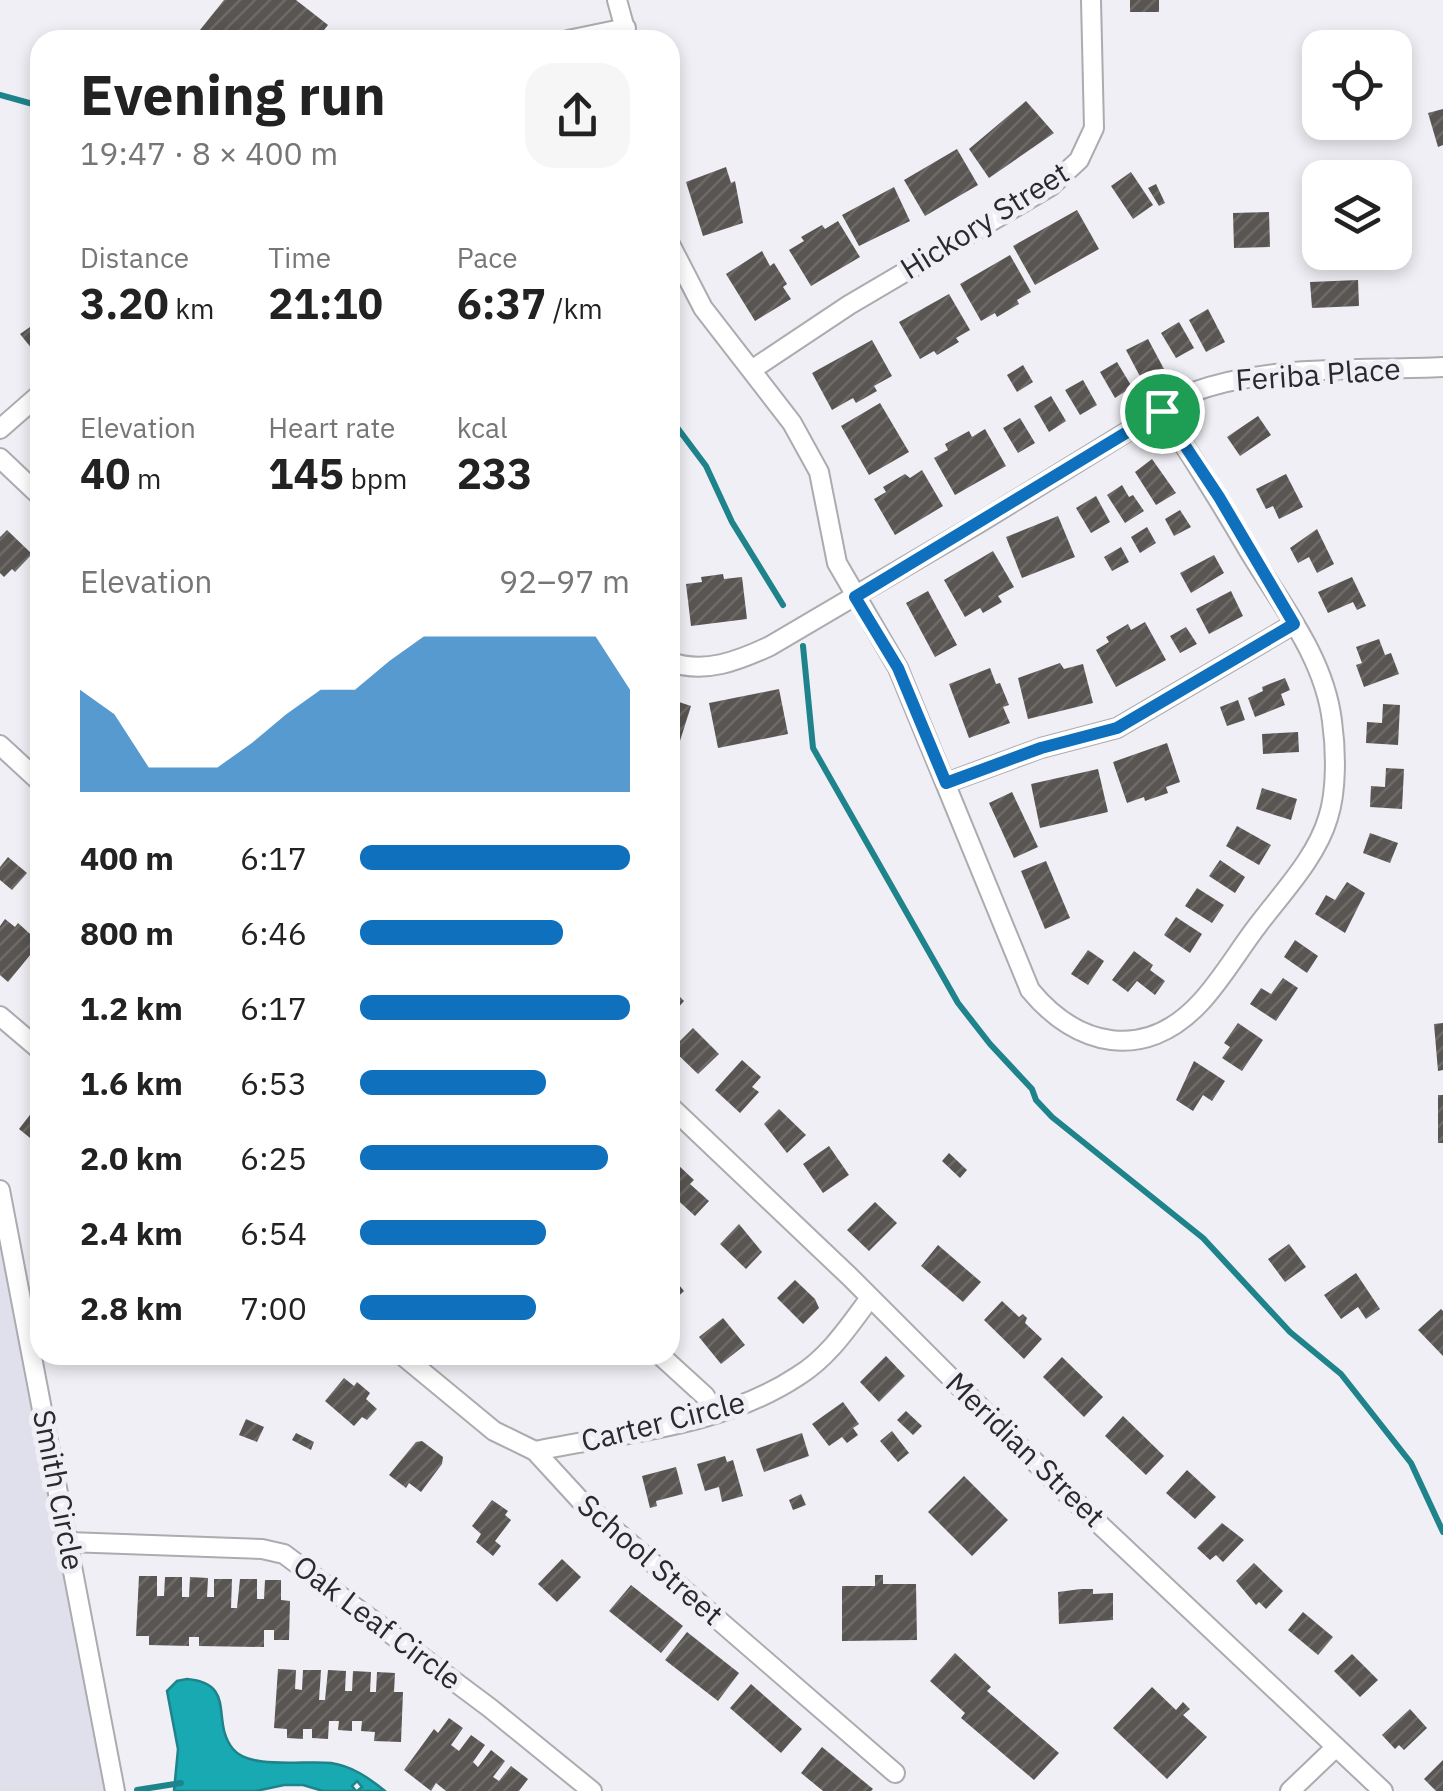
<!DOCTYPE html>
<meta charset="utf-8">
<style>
body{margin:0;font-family:"IBM Plex Sans",sans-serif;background:#f6f6f6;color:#222;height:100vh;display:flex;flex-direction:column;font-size:38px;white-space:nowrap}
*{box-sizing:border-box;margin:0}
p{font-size:32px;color:#767676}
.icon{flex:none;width:55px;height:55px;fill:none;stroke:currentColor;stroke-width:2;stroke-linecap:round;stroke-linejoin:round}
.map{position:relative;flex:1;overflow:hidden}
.side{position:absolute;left:30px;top:30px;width:650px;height:1335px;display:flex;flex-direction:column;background:#fff;border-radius:30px;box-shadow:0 5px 15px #0003}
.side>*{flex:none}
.fabs{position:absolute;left:1302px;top:30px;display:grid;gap:20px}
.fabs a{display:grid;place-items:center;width:110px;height:110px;border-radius:20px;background:#fff;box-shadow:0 5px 15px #0003;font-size:50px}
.pin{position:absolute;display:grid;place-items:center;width:85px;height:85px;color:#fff;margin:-42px;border:5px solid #fff;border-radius:50%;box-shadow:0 2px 10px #0007}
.round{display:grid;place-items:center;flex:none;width:105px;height:105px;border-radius:30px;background:#f6f6f6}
.overview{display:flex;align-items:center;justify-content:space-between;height:170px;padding:0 50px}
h1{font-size:55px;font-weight:800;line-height:75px}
.stats{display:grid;grid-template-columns:repeat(3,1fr);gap:15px;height:170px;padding:10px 50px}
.stats div{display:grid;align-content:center}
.stats b{font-size:42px;font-weight:800}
.stats small{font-size:28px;font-weight:400}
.stats p{font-size:28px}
.chart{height:280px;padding:20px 50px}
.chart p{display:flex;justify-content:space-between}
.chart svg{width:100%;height:180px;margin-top:10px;fill:#0f70bd;opacity:.7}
ul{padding:0 50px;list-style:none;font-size:32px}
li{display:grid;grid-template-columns:160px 120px 1fr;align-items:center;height:75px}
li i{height:25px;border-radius:12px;background:#0f70bd}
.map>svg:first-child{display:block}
.built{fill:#dfe0ec}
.water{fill:#19a9b2;stroke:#1e838a;stroke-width:2.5}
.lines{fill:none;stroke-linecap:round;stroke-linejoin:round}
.stream{stroke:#1e838a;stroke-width:6}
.building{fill:url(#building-hatch)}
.street-casing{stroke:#ababb0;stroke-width:22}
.street{stroke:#fff;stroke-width:18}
.route-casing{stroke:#fff;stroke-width:20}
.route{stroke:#0f70bd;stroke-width:12}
.labels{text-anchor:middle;stroke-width:10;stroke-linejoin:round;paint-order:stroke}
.street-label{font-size:30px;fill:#2a2a2c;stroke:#efeff5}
</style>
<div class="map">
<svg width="1443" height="1791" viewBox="0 0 1443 1791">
<defs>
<pattern id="building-hatch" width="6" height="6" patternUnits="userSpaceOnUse" patternTransform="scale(2.5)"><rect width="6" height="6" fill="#585552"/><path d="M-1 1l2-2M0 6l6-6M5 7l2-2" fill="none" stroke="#6d6a68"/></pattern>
</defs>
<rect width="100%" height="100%" fill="#efeff5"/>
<path class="built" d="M0 1207 112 1791H0Z"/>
<path class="water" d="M187 1679C238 1684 210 1721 233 1749 250 1770 305 1760 331 1763 352 1766 369 1778 385 1791H357L362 1787 357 1781 352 1786 356 1791H323L303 1785H284L256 1791H174L178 1749 167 1691 177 1681Z"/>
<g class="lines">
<g class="stream">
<path d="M0 95 40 106"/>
<path d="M670 418 706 466 732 522 783 605"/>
<path d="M803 646 813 748 958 1003 990 1044 1032 1089 1036 1100 1052 1117 1203 1238 1290 1332 1341 1374 1411 1463 1443 1532"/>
<path d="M137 1790 181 1783"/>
</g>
</g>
<g class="building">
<path d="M224 0H296L328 25 316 40H192Z"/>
<rect x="1130" y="0" width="29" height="12"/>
<path d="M1026 101 1054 133 989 178 969 149Z"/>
<path d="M1443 109V145L1438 147 1428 113Z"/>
<path d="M957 149 978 185 925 216 904 180Z"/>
<path d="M726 167 731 183 735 181 743 223 703 236 686 182Z"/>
<path d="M1131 172 1153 205 1133 219 1111 186Z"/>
<path d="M1156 184 1165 203 1159 206 1148 188Z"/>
<path d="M894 187 910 221 859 246 842 215Z"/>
<path d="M1077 210 1099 249 1035 285 1013 246Z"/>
<path d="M1269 212 1270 247 1234 248 1233 213Z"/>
<path d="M838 221 860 257 811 286 789 250 804 241 801 237 822 225 825 229Z"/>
<path d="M762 251 770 266 774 263 787 284 783 287 791 299 755 321 726 274Z"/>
<path d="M1010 255 1031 292 1017 300 1019 304 997 317 995 313 981 321 960 284Z"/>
<path d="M1358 280 1359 306 1312 308 1310 282Z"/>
<path d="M949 294 970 330 956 338 959 342 937 355 934 351 920 359 899 322Z"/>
<path d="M1208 309 1225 342 1206 352 1189 320Z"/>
<path d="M40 320V359L20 334Z"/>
<path d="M1179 322 1194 348 1176 358 1161 333Z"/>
<path d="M1148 339 1165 371 1143 382 1126 350Z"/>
<path d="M872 340 892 376 874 386 877 391 856 403 853 398 832 410 812 373Z"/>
<path d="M1117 362 1132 387 1115 398 1100 372Z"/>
<path d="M1023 365 1033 382 1017 392 1007 375Z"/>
<path d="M1083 380 1097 405 1080 415 1065 390Z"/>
<path d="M1051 396 1066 421 1049 432 1034 406Z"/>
<path d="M880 403 909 452 869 475 841 426Z"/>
<path d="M1258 416 1271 435 1240 456 1227 437Z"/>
<path d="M1020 418 1035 443 1018 453 1003 428Z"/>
<path d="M985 429 1006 466 955 495 934 458 948 450 945 444 969 431 972 437Z"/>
<path d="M1152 459 1176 493 1156 505 1135 472Z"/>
<path d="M922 470 943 506 895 535 874 499 886 492 883 487 905 474 910 478Z"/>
<path d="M1286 474 1303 507 1279 519 1273 506 1266 509 1256 489Z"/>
<path d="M1122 485 1129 497 1133 495 1144 511 1125 523 1107 495Z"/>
<path d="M1096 496 1110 522 1091 533 1076 508Z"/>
<path d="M1180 510 1191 527 1174 536 1165 519Z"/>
<path d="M1058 516 1075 557 1022 578 1006 537Z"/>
<path d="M1147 527 1156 543 1140 553 1131 537Z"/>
<path d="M1317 529 1334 564 1317 573 1309 557 1298 563 1290 548Z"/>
<path d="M7 530 32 554 15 572 12 569 4 577 0 573V537Z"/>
<path d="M1121 547 1129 562 1112 571 1104 557Z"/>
<path d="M993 551 1014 587 998 596 1002 602 983 613 980 608 965 617 944 580Z"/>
<path d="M1214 555 1224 573 1191 593 1180 573Z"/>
<path d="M723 574 724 579 742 577 747 619 691 626 686 584 702 582 701 577Z"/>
<path d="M1352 577 1366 606 1357 610 1353 602 1328 613 1318 592Z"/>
<path d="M928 591 957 645 935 657 906 603Z"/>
<path d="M1231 591 1243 616 1209 634 1196 609Z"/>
<path d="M1145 622 1166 660 1116 687 1096 650 1109 642 1106 637 1128 624 1131 630Z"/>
<path d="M1186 627 1197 644 1180 653 1170 636Z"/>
<path d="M1379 639 1385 655 1391 653 1399 674 1364 687 1356 665 1362 663 1356 647Z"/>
<path d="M1060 663 1064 669 1083 664 1093 703 1028 719 1018 678Z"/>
<path d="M990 668 996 684 1000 683 1009 705 1003 707 1010 723 969 738 949 684Z"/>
<path d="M1285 678 1290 690 1281 694 1285 705 1255 717 1248 698 1263 691 1262 687Z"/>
<path d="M779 689 788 734 718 748 709 703Z"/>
<path d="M670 699 691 706 679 744 670 741Z"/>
<path d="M1238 700 1245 720 1227 726 1220 707Z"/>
<path d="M1383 704 1400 705 1398 745 1366 743 1367 722 1382 723Z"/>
<path d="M1298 732 1299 752 1263 754 1262 734Z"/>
<path d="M1167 743 1180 782 1166 787 1168 793 1145 801 1144 797 1127 803 1113 762Z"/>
<path d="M1386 768 1404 769 1402 809 1370 807 1371 786 1385 787Z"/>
<path d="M1098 769 1108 812 1040 828 1031 784Z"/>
<path d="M1262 788 1297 799 1291 820 1256 809Z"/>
<path d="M1012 792 1038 847 1014 858 989 803Z"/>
<path d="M1237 826 1271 845 1259 865 1226 846Z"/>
<path d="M1370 833 1398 843 1390 863 1363 853Z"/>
<path d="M8 857 27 873 12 890 0 880V867Z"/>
<path d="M1220 860 1245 877 1235 893 1209 876Z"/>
<path d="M1046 861 1070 918 1045 929 1021 871Z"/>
<path d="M1347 882 1365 893 1345 933 1315 914 1326 895 1335 900Z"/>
<path d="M1197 888 1224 905 1212 923 1185 906Z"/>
<path d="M1176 917 1202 934 1190 953 1164 935Z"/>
<path d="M5 919 15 927 18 923 40 943 8 982 0 975V926Z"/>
<path d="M1295 940 1318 956 1307 973 1284 957Z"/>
<path d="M1088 950 1104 961 1088 985 1071 974Z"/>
<path d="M1134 951 1153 965 1150 970 1165 981 1155 995 1137 981 1128 992 1112 980Z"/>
<path d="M1283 978 1298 988 1276 1021 1250 1004 1261 988 1271 994Z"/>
<path d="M676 993 684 1001 670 1017V999Z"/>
<path d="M1238 1023 1263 1040 1242 1071 1222 1058 1230 1047 1224 1043Z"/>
<path d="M1443 1023V1070L1438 1071 1434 1024Z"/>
<path d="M693 1028 719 1054 698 1074 672 1049Z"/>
<path d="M742 1060 761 1077 752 1087 759 1092 740 1113 715 1090Z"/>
<path d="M1194 1061 1225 1081 1212 1101 1203 1095 1193 1111 1176 1100Z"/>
<rect x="1438" y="1095" width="5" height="48"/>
<path d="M40 1102V1146L19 1129Z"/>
<path d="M779 1109 806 1135 787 1153 764 1124Z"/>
<path d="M829 1146 849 1175 823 1193 803 1164Z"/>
<path d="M949 1153 967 1170 960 1178 942 1161Z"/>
<path d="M677 1164 694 1180 690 1184 709 1201 695 1216 670 1193V1172Z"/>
<path d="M875 1202 897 1223 869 1251 847 1230Z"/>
<path d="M739 1224 762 1252 746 1269 720 1244Z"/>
<path d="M1289 1244 1306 1267 1285 1282 1268 1259Z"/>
<path d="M938 1245 981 1282 963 1302 921 1266Z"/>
<path d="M1356 1273 1380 1309 1366 1319 1358 1307 1341 1319 1324 1295Z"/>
<path d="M670 1274 684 1291 670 1304Z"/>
<path d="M795 1280 815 1299 819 1308 803 1324 777 1298Z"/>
<path d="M1002 1301 1019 1317 1023 1314 1027 1318 1025 1323 1042 1339 1024 1359 984 1320Z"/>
<path d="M1441 1309 1443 1311V1356L1418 1330Z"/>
<path d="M723 1318 745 1345 721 1364 699 1337Z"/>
<path d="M886 1356 905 1376 879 1402 860 1382Z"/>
<path d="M1062 1357 1103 1397 1084 1417 1043 1377Z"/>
<path d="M344 1378 354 1386 357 1382 370 1393 366 1399 377 1409 367 1420 362 1417 354 1426 325 1401Z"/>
<path d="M843 1402 859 1424 853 1428 858 1435 847 1443 842 1437 829 1446 812 1424Z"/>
<path d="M906 1411 922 1426 913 1435 897 1420Z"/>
<path d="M1123 1416 1164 1456 1146 1475 1105 1436Z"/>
<path d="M246 1419 264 1427 257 1442 239 1435Z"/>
<path d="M892 1431 909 1453 898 1462 880 1441Z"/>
<path d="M296 1433 314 1442 311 1450 292 1440Z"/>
<path d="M802 1433 809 1456 764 1472 756 1449Z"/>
<path d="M422 1441 443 1457 442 1464 421 1492 409 1483 406 1488 389 1475 416 1442Z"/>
<path d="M725 1456 727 1462 733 1460 743 1496 722 1502 719 1487 705 1491 697 1464Z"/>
<path d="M676 1467 683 1494 656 1501 657 1506 650 1508 642 1476Z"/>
<path d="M1187 1470 1216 1497 1195 1519 1166 1493Z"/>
<path d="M964 1476 1008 1520 972 1556 928 1512Z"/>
<path d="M801 1494 806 1505 793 1510 789 1500Z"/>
<path d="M492 1500 508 1511 505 1515 511 1520 495 1541 501 1546 493 1556 476 1542 481 1534 472 1526Z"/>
<path d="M1222 1523 1244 1540 1223 1562 1216 1555 1210 1560 1197 1548Z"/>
<path d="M562 1559 581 1577 557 1602 538 1584Z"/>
<path d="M1254 1563 1283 1591 1266 1609 1259 1602 1256 1605 1236 1581Z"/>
<path d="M875 1575H883V1584H916L917 1640 842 1641V1586H875Z"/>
<path d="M139 1576H157V1596H164L165 1577H182V1597H189L190 1577 208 1578 207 1597H214V1579H232L231 1608H237L240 1579H257V1599H264L265 1580H281V1600L290 1601 289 1640H274V1630H264V1647L199 1646V1637H189V1646L149 1645V1636H136Z"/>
<path d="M631 1585 683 1626 661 1653 609 1611Z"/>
<path d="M1081 1589H1093V1594L1113 1593V1620L1059 1624 1058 1592Z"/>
<path d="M1303 1612 1333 1637 1318 1655 1288 1630Z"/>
<path d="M687 1632 739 1673 718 1701 665 1660Z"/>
<path d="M955 1653 991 1687 987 1691 1059 1753 1034 1780 961 1718 965 1713 930 1681Z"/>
<path d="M1352 1654 1378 1680 1360 1697 1334 1671Z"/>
<path d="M278 1669 296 1670 295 1689 302 1690 303 1670H321L319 1700H325L328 1670 346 1671 345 1691H352L353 1671 371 1672 370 1692H376L377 1672 395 1673 394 1692H403L401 1742 374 1741 375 1732 361 1731 362 1721H352V1731L338 1730 339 1721H329L328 1739 312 1738V1729H303V1739L287 1738V1729L274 1728Z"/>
<path d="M751 1684 802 1729 781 1753 730 1708Z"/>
<path d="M1152 1687 1176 1710 1183 1702 1190 1709 1183 1715 1207 1737 1167 1779 1113 1728Z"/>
<path d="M1410 1709 1427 1728 1404 1750 1399 1745 1395 1749 1382 1735Z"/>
<path d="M449 1718 463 1728 451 1745 459 1751 471 1735 485 1745 473 1762 478 1767 491 1750 505 1761 493 1777 499 1781 511 1766 528 1779 519 1791H446L436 1783 431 1791 404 1770 434 1729 438 1733Z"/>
<path d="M822 1747 873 1789 871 1791H823L801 1773Z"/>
<path d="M1443 1760V1791H1436L1424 1779Z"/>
</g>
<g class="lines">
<defs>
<g id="street">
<path d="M617 0 628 40"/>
<path d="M568 40 626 28"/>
<path d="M670 244 703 308 792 423 819 472 837 563 898 668 1030 990C1077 1047 1144 1062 1199 1004 1221 981 1238 951 1258 925 1282 893 1316 858 1328 818 1337 790 1336 750 1332 721 1324 655 1278 601 1246 546 1219 500 1191 455 1162 411"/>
<path d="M753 369 849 305 1051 186 1079 160 1094 128 1091 0"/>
<path d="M0 429 40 394"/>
<path d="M0 458 40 496"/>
<path d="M670 662C705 674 738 661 770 646L979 523 1190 393C1269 364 1359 371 1443 367"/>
<path d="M0 745 40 782"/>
<path d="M946 783 1041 748 1117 728 1294 624"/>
<path d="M0 1016 40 1050"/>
<path d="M670 1106 849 1276 1062 1489 1383 1791"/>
<path d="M0 1190 115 1791"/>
<path d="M402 1355 494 1431 535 1451 580 1500 895 1773"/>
<path d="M660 1355 705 1396 716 1413"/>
<path d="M535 1451C622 1433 721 1427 798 1376 829 1357 849 1326 870 1298"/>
<path d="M68 1542 262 1549 284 1554 490 1708 592 1791"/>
<path d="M1290 1791 1336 1747"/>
</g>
</defs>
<use href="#street" class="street-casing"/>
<use href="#street" class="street"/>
</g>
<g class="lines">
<defs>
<path id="route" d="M1162 411 1219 497 1294 624 1117 728 1041 748 946 783 898 668 855 597Z"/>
</defs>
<use href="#route" class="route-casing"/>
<use href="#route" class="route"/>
</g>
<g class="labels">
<g class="street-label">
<text transform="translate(985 221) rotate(-32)" y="10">Hickory Street</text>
<text transform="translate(1318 375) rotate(-4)" y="10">Feriba Place</text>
<text transform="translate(663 1422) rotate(-14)" y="10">Carter Circle</text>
<text transform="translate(1025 1450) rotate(44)" y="10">Meridian Street</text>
<text transform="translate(58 1490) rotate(79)" y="10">Smith Circle</text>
<text transform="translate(650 1560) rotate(41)" y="10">School Street</text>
<text transform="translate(377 1623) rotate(37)" y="10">Oak Leaf Circle</text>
</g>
</g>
</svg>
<div class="fabs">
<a><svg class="icon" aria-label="locate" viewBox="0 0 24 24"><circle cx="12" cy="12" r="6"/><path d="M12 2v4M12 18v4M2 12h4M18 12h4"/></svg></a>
<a><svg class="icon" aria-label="layers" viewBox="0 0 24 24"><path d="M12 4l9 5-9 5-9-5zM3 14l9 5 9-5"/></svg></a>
</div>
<div class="pin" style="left:1162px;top:411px;background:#1e9e55"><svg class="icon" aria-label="arrive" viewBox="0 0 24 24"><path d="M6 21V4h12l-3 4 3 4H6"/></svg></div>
<section class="side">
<div class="overview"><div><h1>Evening run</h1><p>19:47 · 8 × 400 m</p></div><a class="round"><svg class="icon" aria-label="share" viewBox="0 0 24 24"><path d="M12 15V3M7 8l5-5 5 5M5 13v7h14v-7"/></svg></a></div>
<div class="stats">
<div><p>Distance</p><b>3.20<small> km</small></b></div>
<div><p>Time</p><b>21:10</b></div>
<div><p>Pace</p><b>6:37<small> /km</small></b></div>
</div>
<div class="stats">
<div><p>Elevation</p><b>40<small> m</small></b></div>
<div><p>Heart rate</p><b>145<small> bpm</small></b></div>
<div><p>kcal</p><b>233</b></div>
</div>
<div class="chart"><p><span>Elevation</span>92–97 m</p>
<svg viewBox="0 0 160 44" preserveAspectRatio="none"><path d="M0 44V19L10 25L20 38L30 38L40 38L50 32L60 25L70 19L80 19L90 12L100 6L110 6L120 6L130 6L140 6L150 6L160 19V44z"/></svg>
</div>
<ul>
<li><b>400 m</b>6:17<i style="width:100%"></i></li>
<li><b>800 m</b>6:46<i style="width:75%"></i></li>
<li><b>1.2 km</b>6:17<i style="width:100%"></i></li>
<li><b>1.6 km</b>6:53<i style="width:69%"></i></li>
<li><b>2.0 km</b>6:25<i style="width:92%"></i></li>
<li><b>2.4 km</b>6:54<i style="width:69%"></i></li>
<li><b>2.8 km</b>7:00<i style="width:65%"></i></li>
</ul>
</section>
</div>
